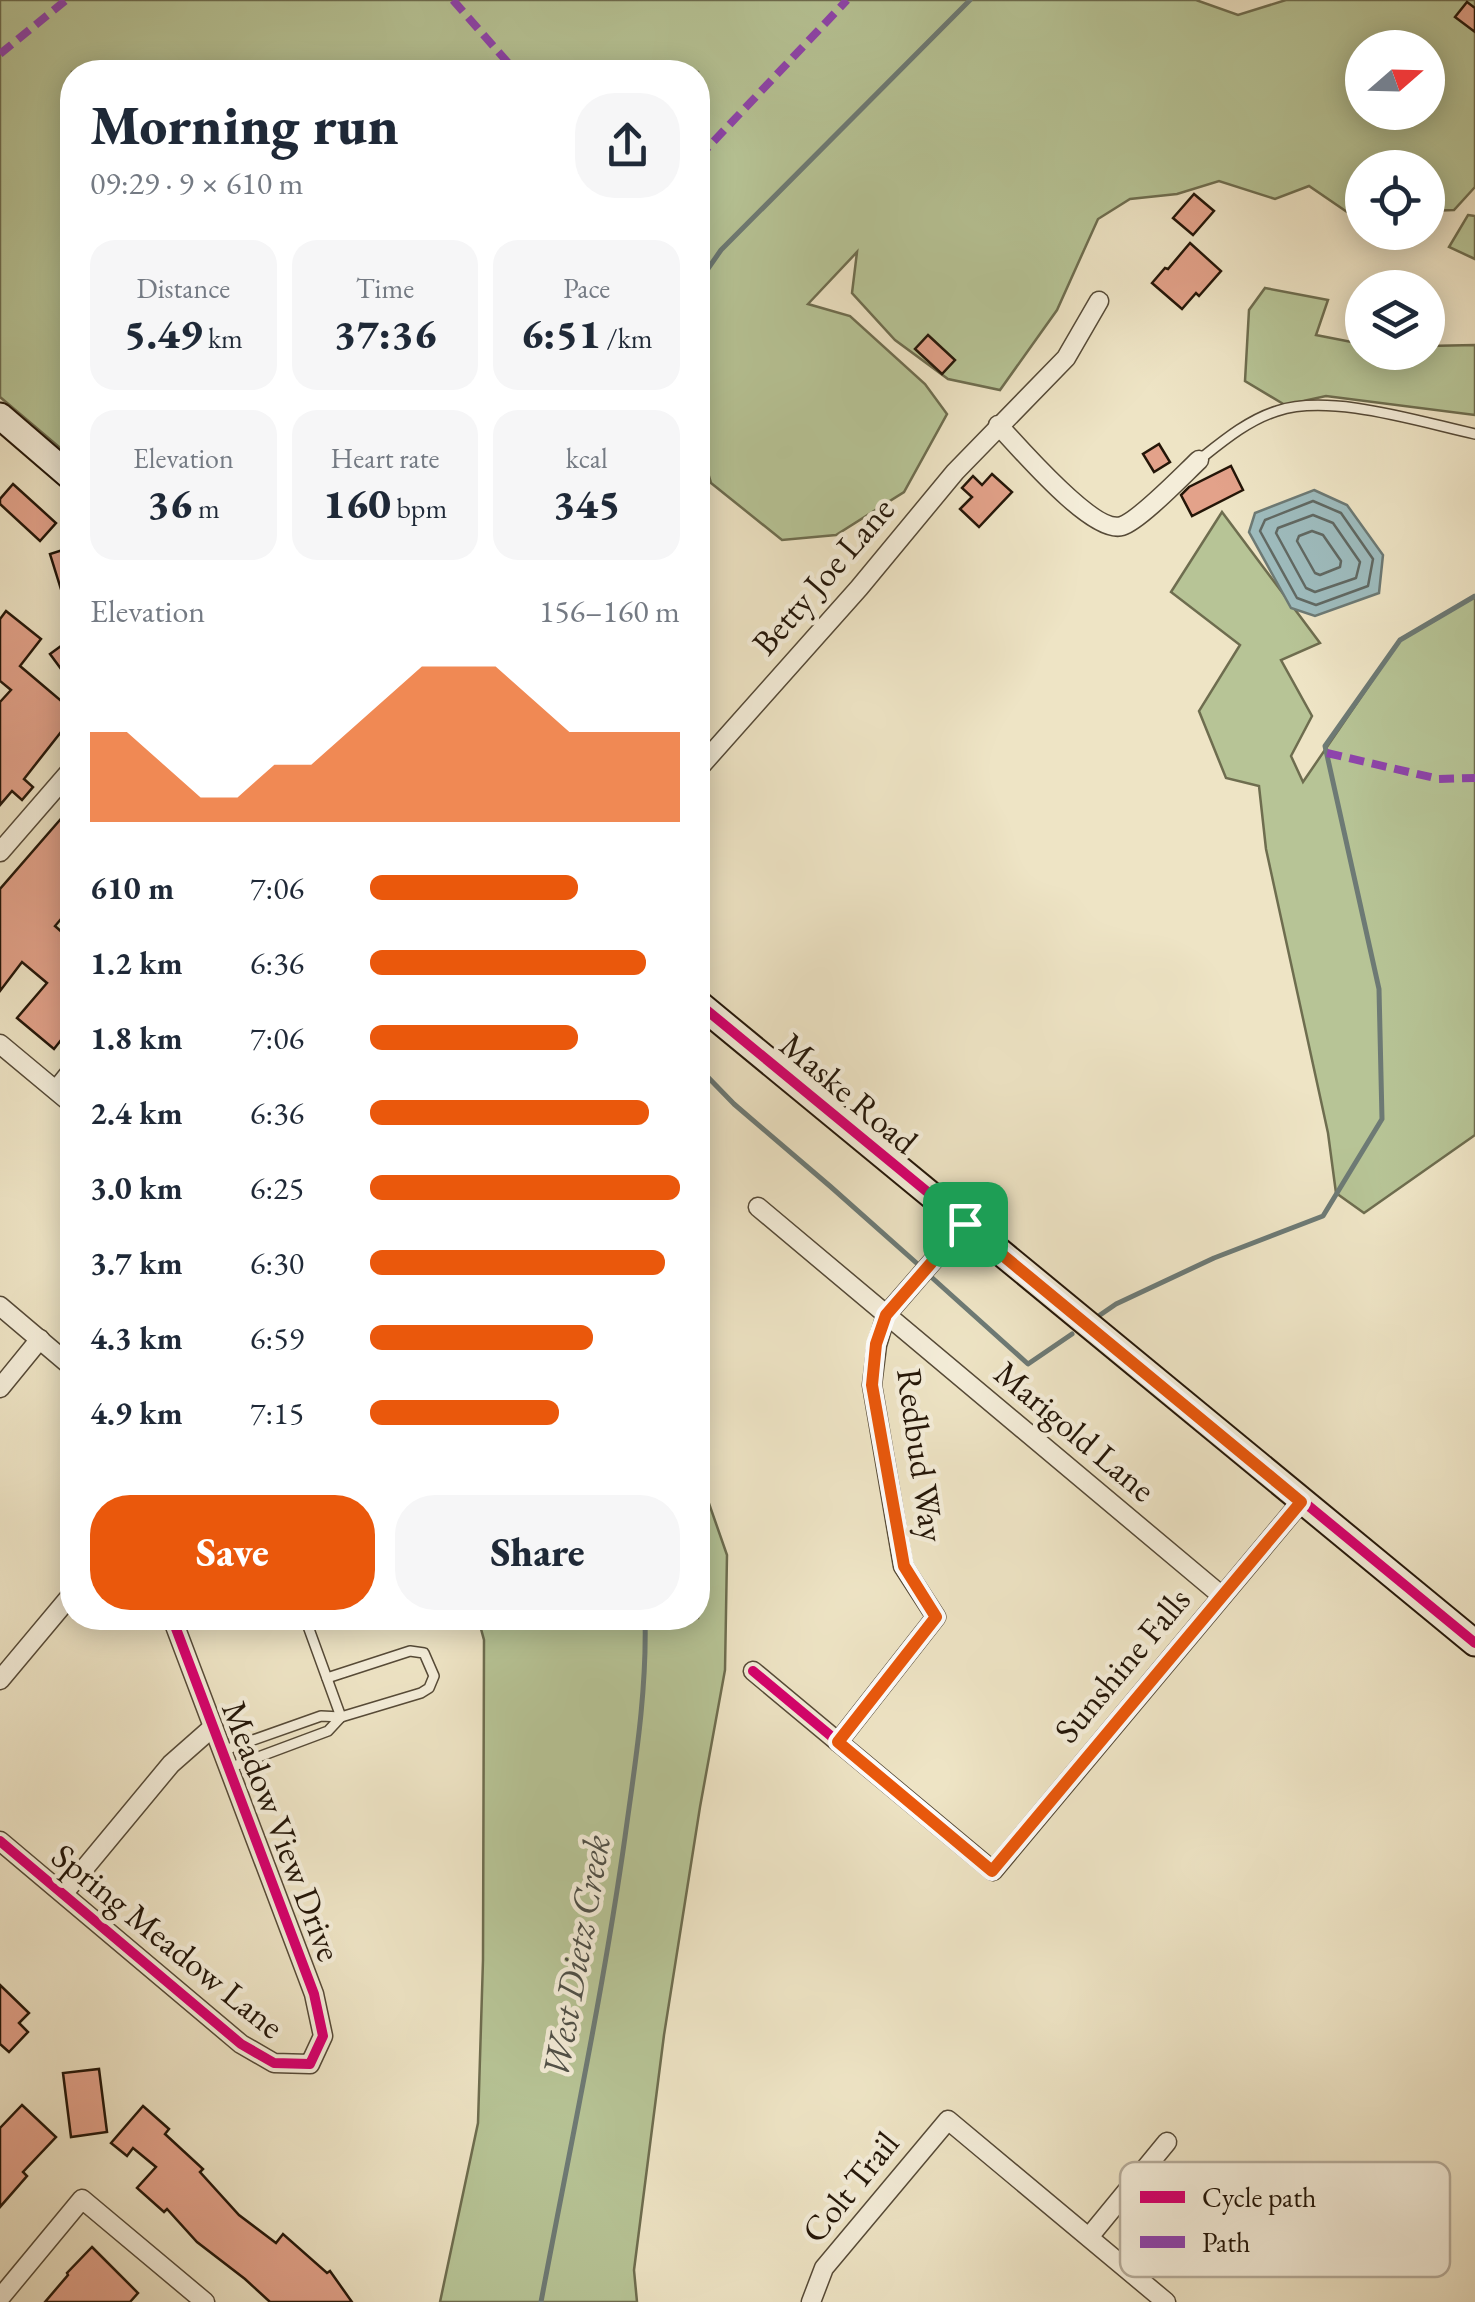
<!DOCTYPE html>
<meta charset="utf-8">
<style>
body{margin:0;font-family:"EB Garamond",serif;background:#f6f6f7;color:#1f2937;height:100vh;display:flex;flex-direction:column;font-size:38px;white-space:nowrap}
*{box-sizing:border-box;margin:0}
p{font-size:32px;color:#747a83}
.icon{flex:none;width:55px;height:55px;fill:none;stroke:currentColor;stroke-width:2;stroke-linecap:round;stroke-linejoin:round}
.map{position:relative;flex:1;overflow:hidden}
.sheet{position:absolute;left:60px;top:60px;width:650px;height:1570px;display:flex;flex-direction:column;background:#fff;border-radius:40px;box-shadow:0 5px 25px #0003}
.sheet>*{flex:none}
.needle{width:65px;rotate:70deg}
.tools{position:absolute;left:1345px;top:30px;display:grid;gap:20px}
.tools a{display:grid;place-items:center;width:100px;height:100px;border-radius:50%;background:#fff;box-shadow:0 5px 25px #0003;font-size:50px}
.pin{position:absolute;display:grid;place-items:center;width:85px;height:85px;color:#fff;margin:-42px;border-radius:20px;box-shadow:0 5px 15px #0006}
.round{display:grid;place-items:center;flex:none;width:105px;height:105px;border-radius:40px;background:#f6f6f7}
.headline{display:flex;align-items:center;justify-content:space-between;height:170px;padding:0 30px}
h1{font-size:55px;font-weight:800;line-height:75px}
.figures{display:grid;grid-template-columns:repeat(3,1fr);gap:15px;height:170px;padding:10px 30px}
.figures div{display:grid;align-content:center;border-radius:25px;background:#f6f6f7;text-align:center}
.figures b{font-size:42px;font-weight:800}
.figures small{font-size:28px;font-weight:400}
.figures p{font-size:28px}
.chart{height:280px;padding:20px 30px}
.chart p{display:flex;justify-content:space-between}
.chart svg{width:100%;height:180px;margin-top:10px;fill:#ea580c;opacity:.7}
.action{display:flex;gap:20px;margin-top:auto;padding:20px 30px}
.action a{flex:1;height:115px;border-radius:40px;background:#ea580c;color:#fff;font-size:40px;font-weight:800;line-height:115px;text-align:center}
.action a+a{background:#f6f6f7;color:#1f2937}
ul{padding:0 30px;list-style:none;font-size:32px}
li{display:grid;grid-template-columns:160px 120px 1fr;align-items:center;height:75px}
li i{height:25px;border-radius:12px;background:#ea580c}
.map>svg:first-child{display:block}
.green{fill:#b7c496;stroke:#6e6d4f;stroke-width:2.5;fill-rule:evenodd}
.water{fill:#9ebcbe;stroke:#6d7a75;stroke-width:2.5}
.lines{fill:none;stroke-linecap:round;stroke-linejoin:round}
.shore{stroke:#616963;stroke-width:2.5}
.stream{stroke:#6d7a75;stroke-width:5}
.building{fill:#e3a28a;stroke:#241608;stroke-width:2.5}
.lane-casing{stroke:#564a37;stroke-width:12}
.street-casing{stroke:#564a37;stroke-width:21}
.secondary-casing{stroke:#241608;stroke-width:29}
.lane{stroke:#f4edd9;stroke-width:9}
.street{stroke:#f4edd9;stroke-width:18}
.secondary{stroke:#f4edd9;stroke-width:25}
.quiet{stroke:#8e44ad;stroke-width:8;stroke-dasharray:15 8;stroke-linecap:butt}
.cycleway-casing{stroke:#f4edd9;stroke-width:16}
.cycleway{stroke:#d6006c;stroke-width:10}
.route-casing{stroke:#fff;stroke-width:20}
.route{stroke:#ea580c;stroke-width:12}
.labels{text-anchor:middle;stroke-width:9;stroke-linejoin:round;paint-order:stroke}
.street-label{font-size:35px;fill:#241608;stroke:#f4edd9}
.water-label{font-size:38px;font-style:italic;fill:#4f5048;stroke:#f4edd9}
.key{fill:#f4edd9;stroke:#b6ac9a;stroke-width:2.5}
.key-label{font-size:28px;fill:#241608}
</style>
<div class="map">
<svg width="1475" height="2302" viewBox="0 0 1475 2302">
<rect width="100%" height="100%" fill="#eee4c5"/>
<filter id="stains"><feTurbulence type="fractalNoise" baseFrequency=".002" numOctaves="4"/><feColorMatrix values="0 0 0 0 .2 0 0 0 0 .09 0 0 0 0 .02 0 0 0 .5 -.17"/></filter>
<radialGradient id="worn" r=".72"><stop offset=".6" stop-color="#630" stop-opacity="0"/><stop offset="1" stop-color="#630" stop-opacity=".3"/></radialGradient>
<g class="green">
<path d="M0 0H1196L1238 15 1286 0H1475V187L1454 210 1428 211V168H1362V213L1350 214 1309 186 1275 199 1219 181 1177 194 1130 199 1098 219 1057 310 1000 390 948 379 895 340 852 293 857 252 808 304 850 316 925 384 947 414 904 492 836 535 782 540 711 483 698 438V72H72V458L0 397ZM1362 48H1428V112H1362Z"/>
<path d="M1468 215 1475 216V259L1449 247Z"/>
<path d="M1265 288 1328 300 1316 335 1362 344V352H1428V346L1475 345V415L1326 396 1285 405 1245 381 1249 310Z"/>
<path d="M1222 512 1320 643 1281 660 1312 716 1291 756 1303 782 1400 640 1475 596V1135L1364 1213 1336 1193 1328 1133 1266 849 1259 786 1226 778 1199 711 1240 645 1171 592Z"/>
<path d="M698 1472 727 1555 725 1670 700 1807 664 2035 634 2270 637 2302H440L478 2123 483 1960 484 1640 478 1618H698Z"/>
</g>
<path class="water" d="M1314 490 1347 505 1383 555 1379 593 1315 616 1291 608 1249 532 1255 513Z"/>
<g class="lines">
<g class="shore">
<path d="M1313 501 1341 513 1373 559 1368 586 1316 605 1297 598 1260 531 1265 520Z"/>
<path d="M1313 515 1333 523 1360 562 1356 578 1315 592 1306 588 1276 533 1278 528Z"/>
<path d="M1312 531 1323 535 1341 561 1340 567 1320 575 1315 573 1297 541 1299 536Z"/>
</g>
<g class="stream">
<path d="M698 283 721 250 970 0"/>
<path d="M698 1067 734 1104 831 1187 921 1267"/>
<path d="M929 1275 1028 1364 1072 1334"/>
<path d="M1100 1315 1116 1304 1214 1258 1323 1216 1382 1119 1379 989 1325 746 1400 640 1475 596"/>
<path d="M541 2302C570 2147 603 1993 625 1837 635 1764 647 1692 645 1618"/>
</g>
</g>
<g class="building">
<path d="M1467 2 1475 8V32L1455 17Z"/>
<path d="M1194 194 1214 211 1193 235 1173 218Z"/>
<path d="M1190 243 1221 271 1199 296 1196 293 1182 309 1152 283 1165 268 1168 269Z"/>
<path d="M928 335 955 360 942 374 915 349Z"/>
<path d="M1159 444 1170 462 1154 472 1143 454Z"/>
<path d="M1231 466 1243 490 1192 516 1181 495 1189 487Z"/>
<path d="M992 474 1012 492 979 527 960 509 972 497 962 488 973 476 982 485Z"/>
<path d="M13 484 56 523 40 541 0 504V499Z"/>
<path d="M72 547V614L69 615 50 554Z"/>
<path d="M6 611 41 639 20 666 72 710V718L24 779 33 787 22 800 12 791 0 805V702L11 690 0 681V619Z"/>
<path d="M72 638V667L64 673 50 654Z"/>
<path d="M72 806V906L55 926 72 941V1026L54 1049 17 1018 47 983 22 962 0 991V889Z"/>
<path d="M0 1985 29 2013 19 2023 28 2032 9 2052 0 2044Z"/>
<path d="M99 2069 107 2132 71 2137 63 2073Z"/>
<path d="M22 2105 56 2137 23 2172 27 2176 0 2207V2128Z"/>
<path d="M143 2106 169 2129 165 2134 203 2169 200 2172 239 2215 276 2243 283 2234 327 2273 330 2271 352 2302H270L245 2279 197 2242 167 2209 164 2212 137 2188 156 2167 133 2148 127 2156 111 2143Z"/>
<path d="M92 2247 138 2293 130 2302H45L68 2275 67 2273Z"/>
</g>
<g class="lines">
<defs>
<g id="lane">
<path d="M1199 460C1223 441 1248 420 1277 411 1330 393 1420 422 1475 434"/>
<path d="M305 1618 341 1717"/>
<path d="M222 1751 321 1716 341 1717 421 1693 429 1688 434 1676 424 1653 410 1651 327 1678"/>
<path d="M229 1768 328 1731 341 1717"/>
</g>
<g id="street">
<path d="M998 425C1019 447 1093 535 1122 526 1140 520 1183 475 1199 460"/>
<path d="M698 769 859 588 955 472 1066 358 1099 301"/>
<path d="M0 852 72 769"/>
<path d="M0 1044 72 1104"/>
<path d="M56 1090 72 1070"/>
<path d="M758 1207 1222 1596"/>
<path d="M0 1306 72 1367"/>
<path d="M0 1388 40 1339"/>
<path d="M753 1671 993 1871 1301 1502"/>
<path d="M0 1680 72 1594"/>
<path d="M838 1742 936 1617 903 1566 872 1385 877 1345 886 1315 965 1224"/>
<path d="M0 1841 241 2044 274 2063 310 2064 323 2036 314 1994 172 1618"/>
<path d="M64 1893 171 1764 213 1727"/>
<path d="M1089 2237 1167 2142"/>
<path d="M0 2298 82 2199 205 2302"/>
<path d="M811 2302 824 2268 948 2120 1166 2302"/>
</g>
<g id="secondary">
<path d="M0 416 72 478"/>
<path d="M698 1003 1475 1643"/>
</g>
</defs>
<use href="#lane" class="lane-casing"/>
<use href="#street" class="street-casing"/>
<use href="#secondary" class="secondary-casing"/>
<use href="#lane" class="lane"/>
<use href="#street" class="street"/>
<use href="#secondary" class="secondary"/>
<g class="quiet">
<path d="M453 0 516 72"/>
<path d="M0 54 66 0"/>
<path d="M698 158 847 0"/>
<path d="M1327 753 1439 779 1475 778"/>
</g>
<defs>
<g id="cycleway">
<path d="M698 1003 1475 1643"/>
<path d="M753 1671 993 1871 1301 1502"/>
<path d="M0 1841 241 2044 274 2063 310 2064 323 2036 314 1994 172 1618"/>
</g>
</defs>
<use href="#cycleway" class="cycleway-casing"/>
<use href="#cycleway" class="cycleway"/>
</g>
<g class="lines">
<defs>
<path id="route" d="M965 1224 1301 1502 992 1871 838 1742 936 1617 904 1566 872 1385 876 1344 886 1315Z"/>
</defs>
<use href="#route" class="route-casing"/>
<use href="#route" class="route"/>
</g>
<g class="labels">
<g class="street-label">
<text transform="translate(823 576) rotate(-49)" y="12">Betty Joe Lane</text>
<text transform="translate(849 1093) rotate(40)" y="12">Maske Road</text>
<text transform="translate(1075 1431) rotate(40)" y="12">Marigold Lane</text>
<text transform="translate(921 1455) rotate(82)" y="12">Redbud Way</text>
<text transform="translate(1122 1665) rotate(-50)" y="12">Sunshine Falls</text>
<text transform="translate(282 1831) rotate(69)" y="12">Meadow View Drive</text>
<text transform="translate(168 1941) rotate(39)" y="12">Spring Meadow Lane</text>
<text transform="translate(850 2187) rotate(-51)" y="12">Colt Trail</text>
</g>
<g class="water-label">
<text transform="translate(576 1956) rotate(-80)" y="13">West Dietz Creek</text>
</g>
</g>
<rect x="1120" y="2162" width="330" height="115" rx="15" class="key"/>
<rect x="1140" y="2191" width="45" height="12" fill="#d6006c"/>
<rect x="1140" y="2236" width="45" height="12" fill="#8e44ad"/>
<g class="key-label">
<text x="1202" y="2207">Cycle path</text>
<text x="1202" y="2252">Path</text>
</g>
<rect width="100%" height="100%" filter="url(#stains)"/>
<rect width="100%" height="100%" fill="url(#worn)"/>
</svg>
<div class="tools">
<a><svg class="needle" viewBox="-14 -14 28 28"><path d="M0-13l5 13h-10z" fill="#e53935"/><path d="M0 13l5-13h-10z" fill="#747a83"/></svg></a>
<a><svg class="icon" aria-label="locate" viewBox="0 0 24 24"><circle cx="12" cy="12" r="6"/><path d="M12 2v4M12 18v4M2 12h4M18 12h4"/></svg></a>
<a><svg class="icon" aria-label="layers" viewBox="0 0 24 24"><path d="M12 4l9 5-9 5-9-5zM3 14l9 5 9-5"/></svg></a>
</div>
<div class="pin" style="left:965px;top:1224px;background:#1e9e55"><svg class="icon" aria-label="arrive" viewBox="0 0 24 24"><path d="M6 21V4h12l-3 4 3 4H6"/></svg></div>
<section class="sheet">
<div class="headline"><div><h1>Morning run</h1><p>09:29 · 9 × 610 m</p></div><a class="round"><svg class="icon" aria-label="share" viewBox="0 0 24 24"><path d="M12 15V3M7 8l5-5 5 5M5 13v7h14v-7"/></svg></a></div>
<div class="figures">
<div><p>Distance</p><b>5.49<small> km</small></b></div>
<div><p>Time</p><b>37:36</b></div>
<div><p>Pace</p><b>6:51<small> /km</small></b></div>
</div>
<div class="figures">
<div><p>Elevation</p><b>36<small> m</small></b></div>
<div><p>Heart rate</p><b>160<small> bpm</small></b></div>
<div><p>kcal</p><b>345</b></div>
</div>
<div class="chart"><p><span>Elevation</span>156–160 m</p>
<svg viewBox="0 0 160 44" preserveAspectRatio="none"><path d="M0 44V22L10 22L20 30L30 38L40 38L50 30L60 30L70 22L80 14L90 6L100 6L110 6L120 14L130 22L140 22L150 22L160 22V44z"/></svg>
</div>
<ul>
<li><b>610 m</b>7:06<i style="width:67%"></i></li>
<li><b>1.2 km</b>6:36<i style="width:89%"></i></li>
<li><b>1.8 km</b>7:06<i style="width:67%"></i></li>
<li><b>2.4 km</b>6:36<i style="width:90%"></i></li>
<li><b>3.0 km</b>6:25<i style="width:100%"></i></li>
<li><b>3.7 km</b>6:30<i style="width:95%"></i></li>
<li><b>4.3 km</b>6:59<i style="width:72%"></i></li>
<li><b>4.9 km</b>7:15<i style="width:61%"></i></li>
</ul>
<div class="action"><a>Save</a><a>Share</a></div>
</section>
</div>
